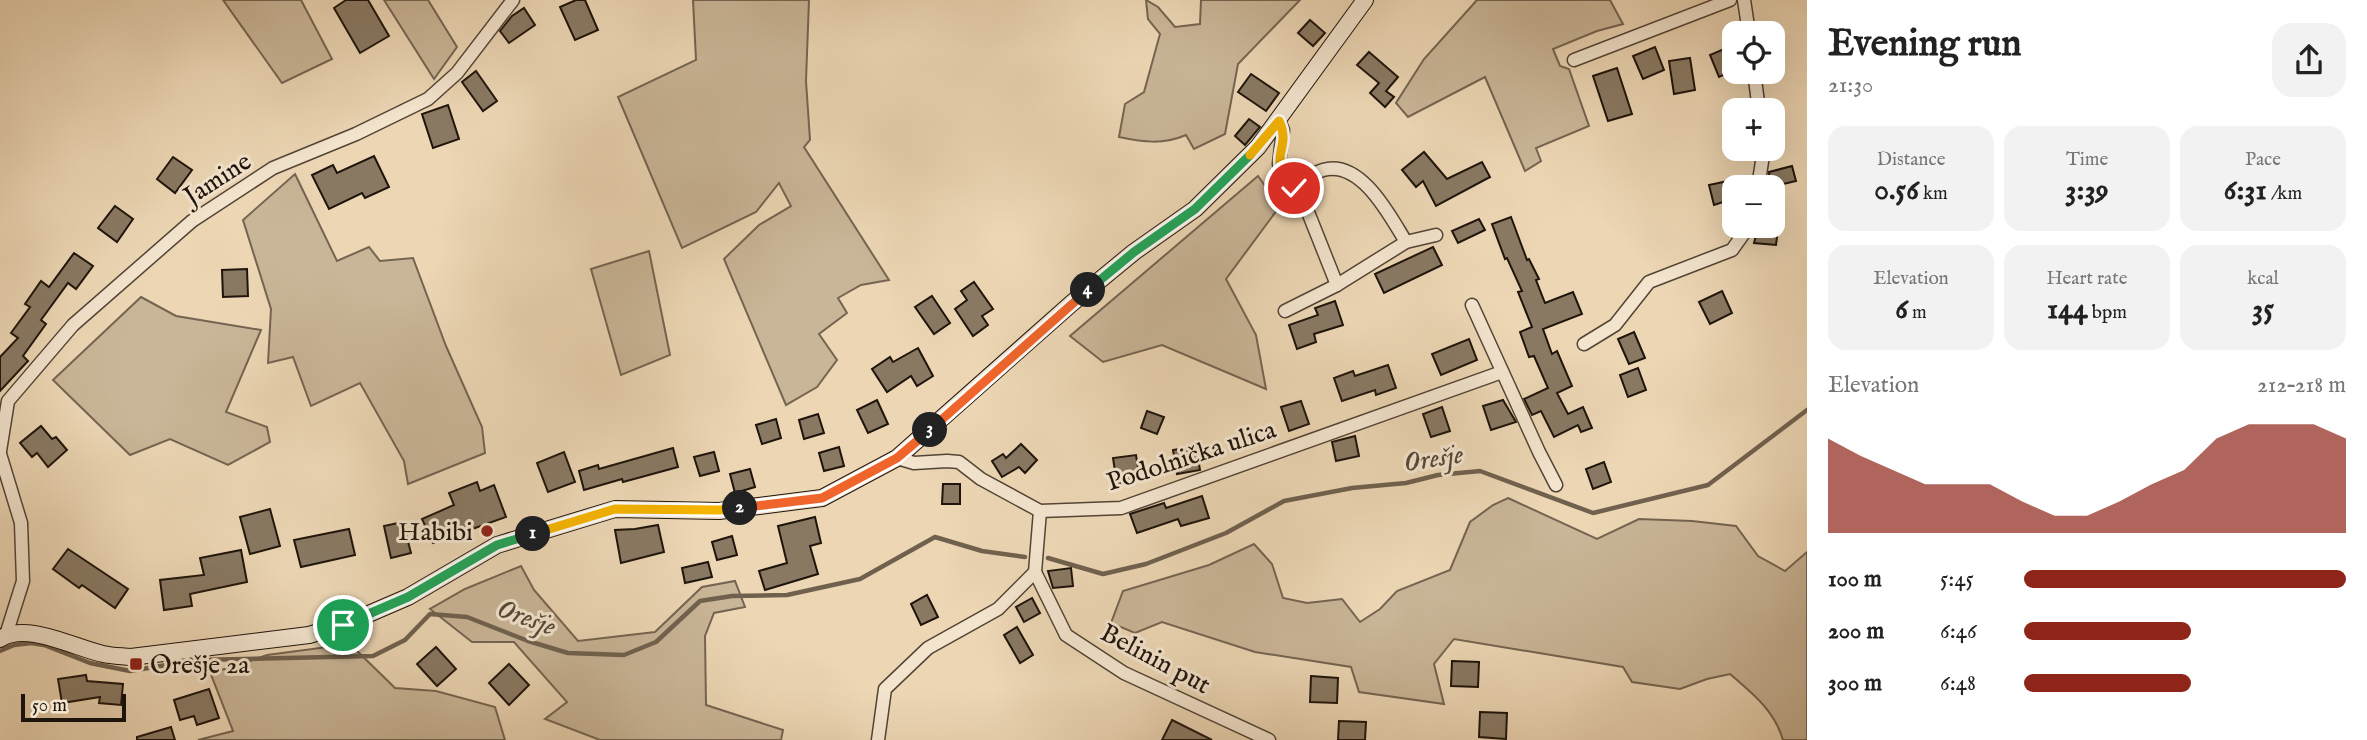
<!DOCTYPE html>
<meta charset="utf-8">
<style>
body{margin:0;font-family:"IM FELL English",serif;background:#f2f2f2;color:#222;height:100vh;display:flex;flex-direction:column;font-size:26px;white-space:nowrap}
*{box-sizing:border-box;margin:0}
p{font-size:23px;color:#767676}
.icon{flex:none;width:38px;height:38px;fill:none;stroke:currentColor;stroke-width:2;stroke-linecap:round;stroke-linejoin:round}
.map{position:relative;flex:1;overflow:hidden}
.sheet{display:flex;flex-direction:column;background:#fff;width:560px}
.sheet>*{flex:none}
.fabs{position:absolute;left:1722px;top:21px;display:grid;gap:14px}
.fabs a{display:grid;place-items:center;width:63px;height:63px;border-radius:14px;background:#fff;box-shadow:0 7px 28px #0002;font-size:35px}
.scale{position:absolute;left:21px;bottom:18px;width:105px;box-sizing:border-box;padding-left:7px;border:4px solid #1e140b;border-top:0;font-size:19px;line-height:24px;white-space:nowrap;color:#1e140b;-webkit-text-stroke:5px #f3e4ce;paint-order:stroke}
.pin{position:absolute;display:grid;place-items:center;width:60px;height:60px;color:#fff;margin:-30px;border:4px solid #fff;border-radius:50%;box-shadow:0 2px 7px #0007}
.km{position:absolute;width:35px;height:35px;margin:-18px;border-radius:50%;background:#222;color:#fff;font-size:19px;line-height:35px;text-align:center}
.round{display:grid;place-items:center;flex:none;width:74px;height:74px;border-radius:21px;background:#f2f2f2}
.headline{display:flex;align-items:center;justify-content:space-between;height:119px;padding:0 21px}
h1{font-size:38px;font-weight:700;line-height:52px}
.metrics{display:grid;grid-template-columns:repeat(3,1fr);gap:10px;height:119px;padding:7px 21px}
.metrics div{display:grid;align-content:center;border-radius:18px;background:#f2f2f2;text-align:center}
.metrics b{font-size:30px;font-weight:700}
.metrics small{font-size:19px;font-weight:400}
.metrics p{font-size:19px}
.chart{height:196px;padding:14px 21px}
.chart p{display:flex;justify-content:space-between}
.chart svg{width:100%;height:126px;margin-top:7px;fill:#8f2418;opacity:.7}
ul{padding:0 21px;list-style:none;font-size:23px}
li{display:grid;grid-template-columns:112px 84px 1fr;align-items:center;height:52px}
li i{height:18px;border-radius:9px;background:#8f2418}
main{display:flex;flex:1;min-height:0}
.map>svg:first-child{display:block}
.green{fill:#c9b597;stroke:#746451;stroke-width:2}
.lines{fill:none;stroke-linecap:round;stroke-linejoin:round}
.stream{stroke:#70614e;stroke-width:4.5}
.building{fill:#897963;stroke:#1e140b;stroke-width:2}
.street-casing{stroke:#524435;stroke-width:15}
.secondary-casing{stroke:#1e140b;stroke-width:18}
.street{stroke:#f3e4ce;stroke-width:12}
.secondary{stroke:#f3e4ce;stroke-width:16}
.split-1-casing{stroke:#fff;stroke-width:14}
.split-2-casing{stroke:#fff;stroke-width:14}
.split-3-casing{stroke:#fff;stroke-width:14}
.split-4-casing{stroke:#fff;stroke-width:14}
.split-5-casing{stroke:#fff;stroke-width:14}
.split-6-casing{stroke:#fff;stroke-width:14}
.split-1{stroke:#22a559;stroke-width:9}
.split-2{stroke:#f5b400;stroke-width:9}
.split-3{stroke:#f0652b;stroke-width:9}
.split-4{stroke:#f0652b;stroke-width:9}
.split-5{stroke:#22a559;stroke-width:9}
.split-6{stroke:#f5b400;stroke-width:9}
.poi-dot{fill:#8f2418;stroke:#f3e4ce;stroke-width:2.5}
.labels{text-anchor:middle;stroke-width:6;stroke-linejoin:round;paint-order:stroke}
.street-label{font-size:26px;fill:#1e140b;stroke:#f3e4ce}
.poi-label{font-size:26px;fill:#1e140b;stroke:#f3e4ce;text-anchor:end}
.water-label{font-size:28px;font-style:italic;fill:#544738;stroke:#f3e4ce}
</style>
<main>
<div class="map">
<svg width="1807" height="740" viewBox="0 0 1807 740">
<rect width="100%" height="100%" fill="#ecd6b4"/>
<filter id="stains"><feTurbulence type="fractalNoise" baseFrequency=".00286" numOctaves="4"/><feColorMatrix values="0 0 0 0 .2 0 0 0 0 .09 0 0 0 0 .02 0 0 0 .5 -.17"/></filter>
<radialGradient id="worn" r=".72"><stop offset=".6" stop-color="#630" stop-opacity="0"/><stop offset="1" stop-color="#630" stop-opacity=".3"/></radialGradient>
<g class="green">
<path d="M223 0H301L332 59 282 83Z"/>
<path d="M384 0H428L457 47 434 79Z"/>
<path d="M693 0H809L806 81 810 140 804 147 889 280 861 285 838 298 847 313 819 334 837 360 817 387 786 405 724 259 759 225 791 206 779 183 756 212 682 248 618 97 696 60Z"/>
<path d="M1146 0 1158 7 1175 27 1200 24 1201 0H1300L1238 64 1225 134 1194 149 1186 135C1163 145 1143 142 1119 137L1125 104 1144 92 1160 34 1148 19Z"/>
<path d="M1477 0H1610L1623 24 1597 31 1553 49 1560 66 1569 69 1589 126 1536 148 1541 161 1525 171 1485 77 1408 117 1396 103 1424 59Z"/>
<path d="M295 174 337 261 369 247 380 261 413 258 446 346 482 427 485 453 408 484 404 461 360 383 311 406 293 357 268 363 271 309 243 220Z"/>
<path d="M1258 176 1280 206 1226 279 1256 335 1266 389 1162 345 1103 362 1070 336Z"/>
<path d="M649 251 670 355 621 375 591 269Z"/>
<path d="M141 297 176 316 261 330 226 412 267 427 270 442 228 465 170 439 130 455 53 380Z"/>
<path d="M1508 498 1597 539 1639 519 1692 521 1736 526 1758 556 1785 571 1807 552V740H1783C1774 710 1753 694 1730 674L1707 679 1680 689 1632 682 1623 667 1454 639 1434 664 1444 704 1359 692 1351 667 1255 652 1162 622 1135 633 1111 623 1123 591 1209 565 1254 544 1272 564 1283 598 1307 603 1342 599 1360 622 1380 609 1397 591 1450 570 1470 522 1493 505Z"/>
<path d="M521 566 534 590 578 641 655 632 702 587 735 581 745 607 714 613 705 636 706 705 783 730 781 740H600L545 719 567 702 514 642H472L430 609 465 589Z"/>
<path d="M350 644 395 688 436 691 495 707 505 740H198L233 731 210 672 230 668 267 655Z"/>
</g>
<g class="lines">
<g class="stream">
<path d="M1048 558 1103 574 1146 564 1226 533 1284 501 1352 488 1406 483 1438 475 1480 471 1593 513 1708 485 1807 410"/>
<path d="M0 651 14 645 31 643 44 645 90 663 130 671 197 660 373 656 405 640 430 614 467 617 528 641 568 653 624 655 656 642 700 601 732 596 787 595 860 579 935 537 982 551 1025 557"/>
</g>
</g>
<g class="building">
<path d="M346 0H368L389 36 360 53 334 8Z"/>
<path d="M576 0H585L598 30 575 40 560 7Z"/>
<path d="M524 8 535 25 509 43 500 31 512 16Z"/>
<path d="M1310 20 1325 33 1313 46 1298 33Z"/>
<path d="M1731 46 1734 55V70L1719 77 1710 55Z"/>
<path d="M1655 47 1664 70 1643 79 1633 56Z"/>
<path d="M1369 52 1398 77 1386 91 1394 97 1385 107 1370 93 1379 83 1357 65Z"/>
<path d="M1690 58 1695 90 1674 94 1669 61Z"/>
<path d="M1617 68 1632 114 1608 121 1593 76Z"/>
<path d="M476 71 497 101 483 111 462 82Z"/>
<path d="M1251 74 1279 93 1266 111 1238 92Z"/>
<path d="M448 105 459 139 433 148 422 114Z"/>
<path d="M1249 119 1260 127 1245 145 1235 136Z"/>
<path d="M1424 152 1447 179 1482 162 1490 177 1436 206 1423 181 1416 187 1402 170Z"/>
<path d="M374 156 389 187 365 198 362 193 329 209 312 175 333 165 337 173Z"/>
<path d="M173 157 192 170 175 193 157 179Z"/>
<path d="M1792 166 1796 181 1770 187 1769 172Z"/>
<path d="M1728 181 1731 193 1734 192V230L1729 231 1723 202 1714 205 1709 185Z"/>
<path d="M115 206 133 219 117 242 98 228Z"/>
<path d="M1511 217 1527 260 1529 259 1539 279 1536 280 1545 303 1573 292 1582 314 1543 329 1552 354 1557 351 1572 386 1557 393 1568 414 1583 407 1592 428 1581 432 1578 425 1554 437 1541 411 1532 415 1524 399 1548 388 1534 356 1529 357 1520 332 1532 327 1518 292 1522 291 1507 258 1505 259 1492 224Z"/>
<path d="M1479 219 1485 230 1458 243 1452 231Z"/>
<path d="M1758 227 1778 230 1776 245 1754 243Z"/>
<path d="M1433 247 1442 265 1384 293 1375 274Z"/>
<path d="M74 253 93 266 76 289 68 283 41 320 46 324 23 356 28 361 0 391V357L18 338 11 333 30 307 25 304 41 281 49 287Z"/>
<path d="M247 269 248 296 223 297 222 270Z"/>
<path d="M974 282 993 309 982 316 988 325 973 336 955 309 967 300 961 291Z"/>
<path d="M1722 291 1732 313 1710 324 1699 302Z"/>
<path d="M932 296 950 323 934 334 915 307Z"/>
<path d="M1335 301 1343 325 1314 334 1316 342 1297 349 1289 325 1318 315 1315 308Z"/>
<path d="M1634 332 1645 358 1629 364 1618 339Z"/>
<path d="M1469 339 1477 360 1441 375 1432 354Z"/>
<path d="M918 348 933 376 917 386 911 376 887 392 872 369 890 357 893 362Z"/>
<path d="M1388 365 1396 388 1376 395 1375 390 1342 401 1334 378 1353 371 1355 376Z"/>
<path d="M1638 368 1646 390 1628 397 1620 375Z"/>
<path d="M877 400 888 424 868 433 857 410Z"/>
<path d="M1503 400 1516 422 1491 430 1483 406Z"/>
<path d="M1301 401 1309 424 1289 431 1281 407Z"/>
<path d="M1442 407 1450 431 1431 437 1423 414Z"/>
<path d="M1147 411 1164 417 1157 434 1141 428Z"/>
<path d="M818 414 824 433 804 439 799 420Z"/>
<path d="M776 419 781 438 762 444 756 425Z"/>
<path d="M41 426 52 439 56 437 67 450 48 467 37 453 32 457 20 443Z"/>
<path d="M1355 436 1359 456 1336 461 1332 442Z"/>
<path d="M1021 444 1037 460 1025 473 1019 467 1002 477 992 461 1003 454 1006 458Z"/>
<path d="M1196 446 1200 470 1177 474 1173 450Z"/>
<path d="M839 447 844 466 824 471 819 453Z"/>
<path d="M673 448 678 467 623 482 622 479 584 490 579 471 598 465 599 469Z"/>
<path d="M564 452 575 482 548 492 537 463Z"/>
<path d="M714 452 719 471 700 476 694 457Z"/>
<path d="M1136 455 1140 480 1117 484 1113 458Z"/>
<path d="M1604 462 1611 482 1593 489 1586 469Z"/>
<path d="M750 469 755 487 735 493 730 474Z"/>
<path d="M477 482 480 491 494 485 506 517 464 532 463 530 433 543 422 519 454 505 449 493Z"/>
<path d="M943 484H960V504H942Z"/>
<path d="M1202 496 1209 518 1181 526 1178 519 1137 533 1130 514 1164 503 1166 508Z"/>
<path d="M270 509 280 546 250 554 240 517Z"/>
<path d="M815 517 821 543 810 546 818 574 765 590 759 571 787 563 778 526Z"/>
<path d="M403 522 411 553 391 558 384 526Z"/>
<path d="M658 525 664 552 621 563 615 530 635 529Z"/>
<path d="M349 529 355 555 301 567 294 540Z"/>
<path d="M732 536 737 555 717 560 712 542Z"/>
<path d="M68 549 128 589 115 608 82 585 79 588 53 569Z"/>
<path d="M241 550 247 582 190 594 192 606 164 610 160 580 204 575 200 558Z"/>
<path d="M708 562 712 577 685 583 682 568Z"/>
<path d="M1071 568 1073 586 1053 588 1048 571Z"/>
<path d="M927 595 938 617 921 625 911 604Z"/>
<path d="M1032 598 1040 613 1024 622 1016 607Z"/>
<path d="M1017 627 1033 655 1020 663 1004 635Z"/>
<path d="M436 647 456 669 437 686 417 664Z"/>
<path d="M1452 661 1479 662 1478 687 1451 686Z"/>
<path d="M509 664 529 685 509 705 489 683Z"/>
<path d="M86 675 87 681 123 684 121 705 99 703 100 697 62 703 58 679Z"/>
<path d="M1311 676 1338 678 1337 703 1310 702Z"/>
<path d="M209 689 219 718 197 725 194 716 180 720 174 700Z"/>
<path d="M1480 712 1507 713 1506 739 1479 737Z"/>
<path d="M1172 720 1212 740H1162Z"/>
<path d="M1339 721 1366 722 1365 740H1338Z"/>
<path d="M171 727 175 740H137V737Z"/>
</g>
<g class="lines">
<defs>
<g id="street">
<path d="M1744 0 1749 33"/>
<path d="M1574 60 1730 0"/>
<path d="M1754 72 1759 110"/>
<path d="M1279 121 1283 130 1279 164 1283 176 1304 202 1337 285"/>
<path d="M1758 187 1764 149"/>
<path d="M1294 188C1303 181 1312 173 1323 170 1361 159 1390 216 1406 242"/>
<path d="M1472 305 1539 452 1556 485"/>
<path d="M1285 311 1337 285 1406 242 1436 235"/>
<path d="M1584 344 1615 325 1649 282 1732 250 1749 226"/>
<path d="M0 451 8 401 73 325 192 221 273 168 356 134 428 99 457 73 513 0"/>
<path d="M0 454 21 523 23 581 6 635"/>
<path d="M897 458 914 463 947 461 959 462 981 479 1040 511 1121 508 1502 372"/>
<path d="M1040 511 1035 572 1066 635 1124 673 1269 740"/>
<path d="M878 740 885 689 928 648 998 609 1035 572"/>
</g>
<path id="secondary" d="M0 639C26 621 75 648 103 654 112 656 121 656 131 657L309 635 343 625 408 597 497 545 615 509 719 511 822 498 897 458 1072 303 1134 252 1195 209 1258 147 1365 0"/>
</defs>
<use href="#street" class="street-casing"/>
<use href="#secondary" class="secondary-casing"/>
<use href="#street" class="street"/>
<use href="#secondary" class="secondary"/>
</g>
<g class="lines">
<defs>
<path id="split-1" d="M343 625 408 597 497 545 533 534"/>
<path id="split-2" d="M533 534 615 509 719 510 740 508"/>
<path id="split-3" d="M740 508 822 498 897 458 930 430"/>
<path id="split-4" d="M930 430 1088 290"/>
<path id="split-5" d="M1088 290 1134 252 1195 209 1250 155"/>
<path id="split-6" d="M1250 155 1279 121C1293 150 1264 156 1294 188"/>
</defs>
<use href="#split-1" class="split-1-casing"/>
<use href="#split-2" class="split-2-casing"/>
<use href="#split-3" class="split-3-casing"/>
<use href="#split-4" class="split-4-casing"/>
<use href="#split-5" class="split-5-casing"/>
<use href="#split-6" class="split-6-casing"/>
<use href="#split-1" class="split-1"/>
<use href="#split-2" class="split-2"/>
<use href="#split-3" class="split-3"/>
<use href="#split-4" class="split-4"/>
<use href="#split-5" class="split-5"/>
<use href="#split-6" class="split-6"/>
</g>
<g class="poi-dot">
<circle cx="487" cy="531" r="7"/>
<rect x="129" y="657" width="14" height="14" rx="3.5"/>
</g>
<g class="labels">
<g class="street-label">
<text transform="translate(217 178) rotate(-33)" y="9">Jamine</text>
<text transform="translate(1191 455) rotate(-18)" y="9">Podolnička ulica</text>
<text transform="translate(1156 658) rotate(28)" y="9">Belinin put</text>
</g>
<g class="poi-label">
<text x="473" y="540">Habibi</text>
<text x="150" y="673" text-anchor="start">Orešje 2a</text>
</g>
<g class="water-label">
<text transform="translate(1433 457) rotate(-9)" y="10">Orešje</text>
<text transform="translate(527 616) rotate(20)" y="10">Orešje</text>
</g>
</g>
<rect width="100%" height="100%" filter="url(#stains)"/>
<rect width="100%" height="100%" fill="url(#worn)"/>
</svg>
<div class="fabs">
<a><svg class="icon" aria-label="locate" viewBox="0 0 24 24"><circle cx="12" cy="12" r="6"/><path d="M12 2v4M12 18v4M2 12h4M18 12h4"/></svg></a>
<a>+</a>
<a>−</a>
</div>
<div class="scale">50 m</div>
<div class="pin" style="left:343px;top:625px;background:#1e9e55"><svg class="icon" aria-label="arrive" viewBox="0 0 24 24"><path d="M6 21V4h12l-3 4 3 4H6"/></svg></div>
<div class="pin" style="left:1294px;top:188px;background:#d93025"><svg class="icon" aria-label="check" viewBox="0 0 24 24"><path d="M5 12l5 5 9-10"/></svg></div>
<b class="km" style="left:533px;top:534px">1</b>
<b class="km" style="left:740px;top:508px">2</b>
<b class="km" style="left:930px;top:430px">3</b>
<b class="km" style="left:1088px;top:290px">4</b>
</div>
<section class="sheet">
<div class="headline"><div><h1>Evening run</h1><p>21:30</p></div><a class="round"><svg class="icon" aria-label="share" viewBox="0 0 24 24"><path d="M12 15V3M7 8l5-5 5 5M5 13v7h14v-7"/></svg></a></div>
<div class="metrics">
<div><p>Distance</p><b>0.56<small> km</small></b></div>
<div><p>Time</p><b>3:39</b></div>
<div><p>Pace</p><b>6:31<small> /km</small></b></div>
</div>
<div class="metrics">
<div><p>Elevation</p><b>6<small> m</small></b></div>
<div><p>Heart rate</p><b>144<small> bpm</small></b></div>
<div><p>kcal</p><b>35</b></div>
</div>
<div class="chart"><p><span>Elevation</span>212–218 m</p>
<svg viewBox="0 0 160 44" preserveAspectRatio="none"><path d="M0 44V11L10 17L20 22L30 27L40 27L50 27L60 33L70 38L80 38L90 33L100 27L110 22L120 11L130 6L140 6L150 6L160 11V44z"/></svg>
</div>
<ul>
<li><b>100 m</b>5:45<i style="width:100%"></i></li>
<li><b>200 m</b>6:46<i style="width:52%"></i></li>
<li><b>300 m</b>6:48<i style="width:52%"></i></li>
</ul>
</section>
</main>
